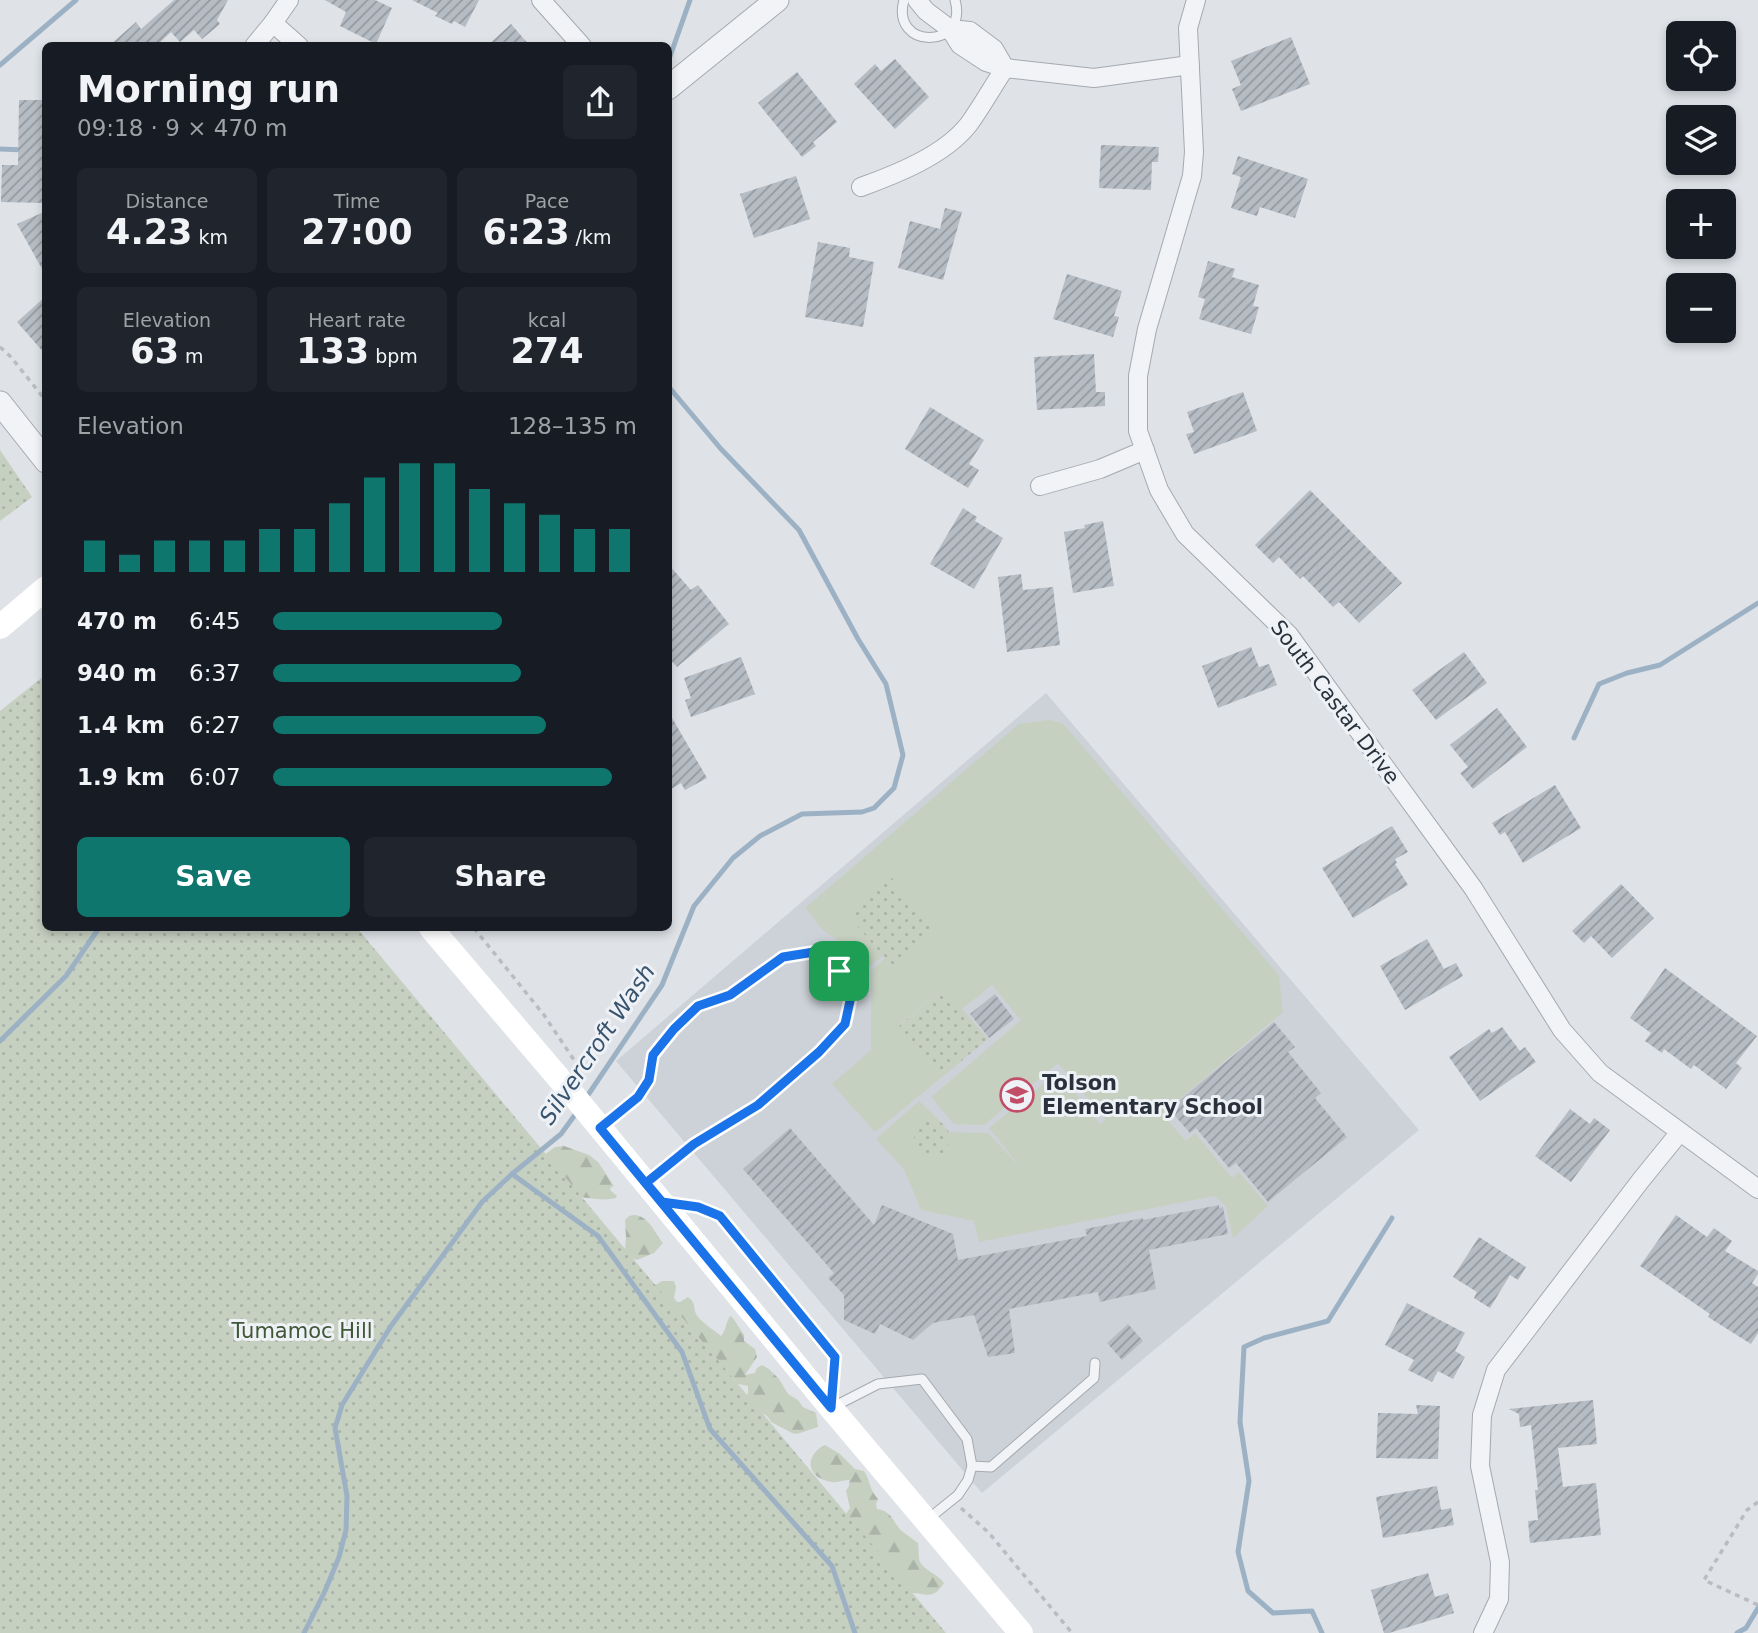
<!DOCTYPE html>
<meta charset="utf-8">
<style>
body{margin:0;font-family:"DejaVu Sans",sans-serif;background:#20242c;color:#f1f3f6;height:100vh;display:flex;flex-direction:column;font-size:26px;white-space:nowrap}
*{box-sizing:border-box;margin:0}
p{font-size:23px;color:#9ea1a6}
.icon{flex:none;width:38px;height:38px;fill:none;stroke:currentColor;stroke-width:2;stroke-linecap:round;stroke-linejoin:round}
.map{position:relative;flex:1;overflow:hidden}
.drawer{position:absolute;left:42px;top:42px;width:630px;height:889px;display:flex;flex-direction:column;background:#171b24;border-radius:10px;box-shadow:0 4px 10px #0003}
.drawer>*{flex:none}
.fabs{position:absolute;left:1666px;top:21px;display:grid;gap:14px}
.fabs a{display:grid;place-items:center;width:70px;height:70px;border-radius:10px;background:#171b24;box-shadow:0 4px 10px #0003;font-size:35px}
.pin{position:absolute;display:grid;place-items:center;width:60px;height:60px;color:#fff;margin:-30px;border-radius:14px;box-shadow:0 4px 10px #0006}
.round{display:grid;place-items:center;flex:none;width:74px;height:74px;border-radius:10px;background:#20242c}
.headline{display:flex;align-items:center;justify-content:space-between;height:119px;padding:0 35px}
h1{font-size:38px;font-weight:600;line-height:52px}
.stats{display:grid;grid-template-columns:repeat(3,1fr);gap:10px;height:119px;padding:7px 35px}
.stats div{display:grid;align-content:center;border-radius:10px;background:#20242c;text-align:center}
.stats b{font-size:35px;font-weight:600}
.stats small{font-size:19px;font-weight:400}
.stats p{font-size:19px}
.chart{height:196px;padding:14px 35px}
.chart p{display:flex;justify-content:space-between}
.chart svg{width:100%;height:126px;margin-top:7px;stroke:#0f766e;stroke-width:6}
.button{display:flex;gap:14px;margin-top:auto;padding:14px 35px}
.button a{flex:1;height:80px;border-radius:10px;background:#0f766e;color:#fff;font-size:28px;font-weight:600;line-height:80px;text-align:center}
.button a+a{background:#20242c;color:#f1f3f6}
ul{padding:0 35px;list-style:none;font-size:23px}
li{display:grid;grid-template-columns:112px 84px 1fr;align-items:center;height:52px}
li i{height:18px;border-radius:9px;background:#0f766e}
.map>svg:first-child{display:block}
.built{fill:#cdd2d8}
.grass{fill:#c6d0c1}
.forest{fill:url(#forest-firs)}
.park{fill:url(#park-dots)}
.lines{fill:none;stroke-linecap:round;stroke-linejoin:round}
.stream{stroke:#9cb2c4;stroke-width:5}
.building{fill:url(#building-hatch)}
.service-casing{stroke:#a5aab0;stroke-width:11}
.minor-casing{stroke:#a5aab0;stroke-width:20}
.tertiary-casing{stroke:#a5aab0;stroke-width:25}
.path{stroke:#b9bdc2;stroke-width:3.5;stroke-dasharray:5 5;stroke-linecap:butt}
.service{stroke:#f1f3f6;stroke-width:9}
.minor{stroke:#f1f3f6;stroke-width:18}
.tertiary{stroke:#f1f3f6;stroke-width:23}
.secondary{stroke:#fff;stroke-width:24}
.route-casing{stroke:#fff;stroke-width:14}
.route{stroke:#1a73e8;stroke-width:9}
.labels{text-anchor:middle;stroke-width:6;stroke-linejoin:round;paint-order:stroke}
.street-label{font-size:21px;fill:#29323c;stroke:#eef1f5}
.poi-label{font-size:21px;font-weight:bold;fill:#29323c;stroke:#eef1f5;text-anchor:start}
.park-label{font-size:21px;fill:#405738;stroke:#eef1f5}
.water-label{font-size:23px;font-style:italic;fill:#37536d;stroke:#eef1f5}
</style>
<div class="map">
<svg width="1758" height="1633" viewBox="0 0 1758 1633">
<defs>
<pattern id="forest-firs" width="22" height="20" patternUnits="userSpaceOnUse" patternTransform="scale(1.75)"><rect width="22" height="20" fill="#c6d0c1"/><path d="M5 1l3.5 6h-7zM16 11l3.5 6h-7z" fill="#aab3a7"/></pattern>
<pattern id="park-dots" width="8" height="8" patternUnits="userSpaceOnUse" patternTransform="scale(1.75)"><rect width="8" height="8" fill="#c6d0c1"/><path d="M2 2h.1M6 6h.1" fill="none" stroke="#aab3a7" stroke-width="1.8" stroke-linecap="round"/></pattern>
<pattern id="building-hatch" width="6" height="6" patternUnits="userSpaceOnUse" patternTransform="scale(1.75)"><rect width="6" height="6" fill="#b6bcc3"/><path d="M-1 1l2-2M0 6l6-6M5 7l2-2" fill="none" stroke="#9499a0"/></pattern>
</defs>
<rect width="100%" height="100%" fill="#dfe2e7"/>
<path class="built" d="M1046 693 1419 1130 982 1493 616 1061Z"/>
<path class="grass" d="M1048 720 1062 723 1073 735 1279 975 1283 1012 1162 1114 1186 1141 1195 1133 1232 1178 1239 1172 1268 1206 1233 1238 1226 1206 1214 1196 979 1242 974 1221 921 1210 904 1169 876 1139 919 1101 940 1121H929L947 1150 949 1132 988 1133 1021 1168 989 1128 1058 1072 1100 1124 1106 1120 1058 1063 984 1125 954 1124 931 1097 1021 1020 992 985 962 1009 944 988 899 1025 942 1077 875 1132 832 1084 871 1050V971L885 958 894 968 848 915 883 956 866 969 857 954 824 931 805 908 1019 724Z"/>
<g class="forest">
<path d="M564 1146 589 1155 598 1162 614 1186 611 1187 610 1190 617 1196 616 1198C599 1202 585 1196 567 1196L543 1156 555 1147Z"/>
<path d="M634 1215C649 1216 654 1232 663 1243L654 1253 637 1260 632 1258 625 1249 626 1237 625 1220 629 1216Z"/>
<path d="M662 1281H674L676 1287 674 1298 677 1302H680L688 1297C697 1303 692 1309 698 1317 704 1324 714 1330 721 1336 726 1331 726 1322 730 1316L733 1318 744 1335V1341L755 1349 757 1357 745 1375 755 1373 757 1368 762 1365 769 1369 779 1379 788 1394 798 1400 803 1407 816 1413 818 1427 797 1434 792 1433 771 1422 768 1417 764 1414 752 1412 745 1402 748 1392V1386L738 1384 654 1286Z"/>
<path d="M825 1445 840 1454 855 1469 864 1471C870 1480 870 1491 878 1499L876 1504 877 1509C893 1511 893 1524 903 1532 908 1536 913 1539 918 1543 919 1549 918 1556 920 1562 925 1571 938 1574 944 1583 932 1601 927 1593 911 1593L844 1517 850 1508 846 1491 849 1486V1480C843 1480 838 1483 832 1482 807 1479 803 1456 825 1445Z"/>
</g>
<g class="park">
<path d="M0 450 32 497 0 521Z"/>
<path d="M45 675 46 928H357L946 1633H0V711Z"/>
<path d="M892 878 935 932 893 968 848 915Z"/>
<path d="M944 988 988 1039 942 1077 899 1026Z"/>
<path d="M927 1121H940L949 1132 947 1150 940 1157 923 1156 914 1143 915 1130Z"/>
</g>
<g class="lines">
<g class="stream">
<path d="M668 62 690 0"/>
<path d="M0 65 76 0"/>
<path d="M0 149 25 150"/>
<path d="M1574 738 1599 684 1627 673 1660 665 1758 603"/>
<path d="M0 1041 66 976 99 928"/>
<path d="M586 1098 662 985 694 906 733 858 760 836 802 814 862 812 874 808 894 788 903 755 886 684 858 639 799 530 721 449 668 386"/>
<path d="M512 1174 598 1236 682 1352 710 1429 832 1566 855 1633"/>
<path d="M304 1633 325 1591 339 1557 346 1530 347 1496 335 1428 342 1405 391 1326 482 1202 512 1174 561 1134 577 1112"/>
<path d="M1322 1633 1312 1611 1273 1613 1248 1591 1238 1552 1249 1481 1240 1422 1244 1347 1264 1338 1328 1321 1392 1218"/>
<path d="M1737 1633 1746 1628 1758 1608"/>
</g>
</g>
<g class="building">
<path d="M174 0H228L217 20 220 24 202 39 194 30 180 42 171 32 156 46H109L136 22 141 29Z"/>
<path d="M325 0H375L392 8 376 44 340 26 346 12Z"/>
<path d="M412 0H479L465 27 454 21 452 24 435 16 438 13Z"/>
<path d="M511 24 530 46H487Z"/>
<path d="M1291 37 1310 84 1241 111 1232 89 1241 85 1231 61Z"/>
<path d="M895 59 929 97 895 129 854 84 875 64 881 71Z"/>
<path d="M797 72 837 122 813 142 816 146 802 157 758 103Z"/>
<path d="M19 100H46L45 203 1 202 2 165H18Z"/>
<path d="M1101 145 1159 147 1158 162H1152L1151 190 1099 188Z"/>
<path d="M1238 156 1308 179 1295 218 1260 207 1257 216 1231 208 1241 177 1232 174Z"/>
<path d="M796 176 810 219 754 238 740 194Z"/>
<path d="M945 208 962 212 943 280 898 268 910 221 940 229Z"/>
<path d="M46 211V276L17 224Z"/>
<path d="M818 242 850 248 849 257 874 262 863 327 805 317Z"/>
<path d="M1208 261 1235 269 1232 277 1259 285 1253 306 1259 307 1251 334 1199 319 1205 299 1198 297Z"/>
<path d="M1067 274 1122 291 1114 316 1119 317 1113 337 1053 319Z"/>
<path d="M46 296V355L17 322Z"/>
<path d="M1094 354 1096 392H1105V406L1037 410 1034 357Z"/>
<path d="M1243 392 1257 431 1194 454 1186 434 1194 432 1187 412Z"/>
<path d="M930 407 984 440 969 464 979 470 968 488 905 449Z"/>
<path d="M1310 490 1402 583 1359 623 1339 602 1333 607 1303 576 1300 579 1279 557 1273 563 1255 545Z"/>
<path d="M963 508 977 517 975 521 1003 538 974 589 930 564Z"/>
<path d="M1103 521 1114 586 1073 593 1064 532 1085 528 1084 525Z"/>
<path d="M668 564 691 590 698 585 729 624 677 667 668 657Z"/>
<path d="M1021 574 1023 590 1053 587 1060 645 1007 652 998 577Z"/>
<path d="M1251 647 1259 667 1269 664 1277 685 1218 708 1202 666Z"/>
<path d="M1464 652 1487 683 1436 720 1412 690Z"/>
<path d="M741 657 755 694 691 717 685 700 691 698 684 678Z"/>
<path d="M1497 708 1527 747 1473 789 1460 773 1468 767 1450 745Z"/>
<path d="M668 711 707 778 685 790 681 783 668 791Z"/>
<path d="M1555 785 1581 828 1523 863 1505 832 1500 835 1492 823Z"/>
<path d="M1392 826 1408 852 1395 859 1397 863 1395 864 1408 885 1353 918 1322 868Z"/>
<path d="M1621 884 1654 918 1612 958 1591 936 1584 943 1572 931Z"/>
<path d="M1427 939 1444 969 1456 963 1463 976 1405 1010 1380 966Z"/>
<path d="M1665 968 1757 1036 1736 1063 1742 1068 1726 1089 1694 1065 1691 1069 1664 1049 1662 1053 1645 1041 1651 1033 1630 1018Z"/>
<path d="M995 994 1014 1019 989 1038 970 1014Z"/>
<path d="M1274 1022 1295 1047 1288 1052 1321 1093 1315 1098 1347 1137 1268 1202 1236 1163 1229 1168 1196 1128 1190 1133 1169 1109Z"/>
<path d="M1502 1027 1520 1051 1525 1047 1536 1062 1480 1101 1449 1057 1489 1029 1492 1033Z"/>
<path d="M1570 1109 1590 1124 1594 1118 1610 1130 1571 1182 1535 1156Z"/>
<path d="M790 1128 874 1225 882 1205 953 1234 958 1260 1087 1236 1085 1229 1143 1218V1220L1219 1205V1208L1223 1207 1228 1234 1149 1250 1156 1289 1100 1302 1098 1292 1009 1309 1015 1353 988 1357 974 1315 933 1323 913 1340 880 1324 875 1334 844 1320V1295L828 1278 834 1273 743 1169Z"/>
<path d="M1676 1215 1707 1237 1714 1228 1732 1241 1725 1251 1758 1271V1274L1752 1283 1758 1287V1333L1751 1344 1708 1317 1710 1314 1640 1266Z"/>
<path d="M1479 1237 1526 1267 1518 1280 1510 1275 1490 1308 1474 1298 1477 1292 1453 1277Z"/>
<path d="M1407 1303 1465 1333 1455 1351 1465 1357 1453 1379 1438 1371 1432 1382 1408 1370 1414 1360 1385 1345Z"/>
<path d="M1128 1324 1143 1341 1122 1360 1107 1343Z"/>
<path d="M1593 1400 1597 1444 1558 1448 1563 1487 1596 1483 1601 1535 1530 1543 1528 1521 1538 1520 1535 1490H1538L1531 1425 1520 1427 1519 1414 1509 1409Z"/>
<path d="M1416 1405 1440 1406 1438 1459 1376 1458 1378 1413 1418 1414Z"/>
<path d="M1437 1486 1441 1510 1451 1508 1454 1525 1383 1538 1376 1497Z"/>
<path d="M1428 1573 1435 1597 1448 1593 1454 1613 1389 1633H1384L1371 1590Z"/>
</g>
<g class="lines">
<defs>
<g id="service">
<path d="M904 0C890 50 969 50 955 0"/>
<path d="M603 1126 638 1097 649 1080 653 1055 674 1029 698 1006 730 995 783 957 814 952 839 971 850 1001 845 1024 819 1052 758 1105 694 1145 647 1182"/>
<path d="M670 1203 698 1207 720 1216 835 1357 832 1399"/>
<path d="M833 1407 878 1384 922 1379 967 1439 972 1466 968 1480 958 1495 927 1520"/>
<path d="M972 1466 991 1467 1094 1378 1095 1363"/>
</g>
<g id="minor">
<path d="M541 0 582 46"/>
<path d="M917 0 926 11 950 29 960 45 986 62 1005 68 994 49 970 31 950 29"/>
<path d="M1196 0 1188 28 1194 152 1192 176 1147 329 1138 376V431L1159 490 1185 534 1289 635 1473 888 1562 1030 1600 1073 1758 1189"/>
<path d="M273 23 299 46"/>
<path d="M254 46 273 23 289 0"/>
<path d="M861 187C897 174 945 155 969 124 982 106 993 86 1005 68L1094 78 1190 65"/>
<path d="M1040 486 1100 469 1145 450"/>
<path d="M1483 1633 1499 1599 1500 1562 1480 1466 1482 1415 1496 1370 1641 1180 1680 1132"/>
</g>
<g id="tertiary">
<path d="M668 88 777 0"/>
<path d="M0 403 46 461"/>
</g>
</defs>
<use href="#service" class="service-casing"/>
<use href="#minor" class="minor-casing"/>
<use href="#tertiary" class="tertiary-casing"/>
<g class="path">
<path d="M0 347 11 357 46 401"/>
<path d="M474 928 544 1015 574 1060"/>
<path d="M1758 1502 1747 1510 1704 1580 1758 1605"/>
<path d="M961 1508 989 1533 1072 1633"/>
</g>
<use href="#service" class="service"/>
<use href="#minor" class="minor"/>
<use href="#tertiary" class="tertiary"/>
<g class="secondary">
<path d="M0 627 46 588"/>
<path d="M431 928 574 1096 831 1408 1021 1633"/>
</g>
</g>
<g class="lines">
<defs>
<path id="route" d="M839 971 814 952 783 957 730 995 698 1006 674 1029 653 1055 649 1080 638 1097 600 1128 831 1408 835 1357 720 1216 698 1207 662 1202 646 1183 694 1144 758 1105 819 1052 845 1024 850 1001 839 971"/>
</defs>
<use href="#route" class="route-casing"/>
<use href="#route" class="route"/>
</g>
<defs>
<symbol id="school-ring" viewBox="-11 -11 22 22"><circle r="9.5" fill="#eef1f5" stroke="#c24d67" stroke-width="1.5"/><path d="M0-5L7-2L0 1L-7-2ZM-4 1L0 2.5L4 1V4Q0 6-4 4Z" fill="#c24d67"/></symbol>
</defs>
<g fill-rule="evenodd">
<use href="#school-ring" x="998" y="1076" width="38" height="38"/>
</g>
<g class="labels">
<g class="street-label">
<text transform="translate(1335 702) rotate(53)" y="7">South Castar Drive</text>
</g>
<g class="poi-label">
<text x="1042" y="1090">Tolson<tspan x="1042" dy="24">Elementary School</tspan></text>
</g>
<g class="park-label">
<text x="302" y="1338">Tumamoc Hill</text>
</g>
<g class="water-label">
<text transform="translate(597 1044) rotate(-56)" y="8">Silvercroft Wash</text>
</g>
</g>
</svg>
<div class="fabs">
<a><svg class="icon" aria-label="locate" viewBox="0 0 24 24"><circle cx="12" cy="12" r="6"/><path d="M12 2v4M12 18v4M2 12h4M18 12h4"/></svg></a>
<a><svg class="icon" aria-label="layers" viewBox="0 0 24 24"><path d="M12 4l9 5-9 5-9-5zM3 14l9 5 9-5"/></svg></a>
<a>+</a>
<a>−</a>
</div>
<div class="pin" style="left:839px;top:971px;background:#1e9e55"><svg class="icon" aria-label="arrive" viewBox="0 0 24 24"><path d="M6 21V4h12l-3 4 3 4H6"/></svg></div>
<section class="drawer">
<div class="headline"><div><h1>Morning run</h1><p>09:18 · 9 × 470 m</p></div><a class="round"><svg class="icon" aria-label="share" viewBox="0 0 24 24"><path d="M12 15V3M7 8l5-5 5 5M5 13v7h14v-7"/></svg></a></div>
<div class="stats">
<div><p>Distance</p><b>4.23<small> km</small></b></div>
<div><p>Time</p><b>27:00</b></div>
<div><p>Pace</p><b>6:23<small> /km</small></b></div>
</div>
<div class="stats">
<div><p>Elevation</p><b>63<small> m</small></b></div>
<div><p>Heart rate</p><b>133<small> bpm</small></b></div>
<div><p>kcal</p><b>274</b></div>
</div>
<div class="chart"><p><span>Elevation</span>128–135 m</p>
<svg viewBox="0 0 160 44" preserveAspectRatio="none"><path d="M5 44V33M15 44V38M25 44V33M35 44V33M45 44V33M55 44V29M65 44V29M75 44V20M85 44V11M95 44V6M105 44V6M115 44V15M125 44V20M135 44V24M145 44V29M155 44V29"/></svg>
</div>
<ul>
<li><b>470 m</b>6:45<i style="width:63%"></i></li>
<li><b>940 m</b>6:37<i style="width:68%"></i></li>
<li><b>1.4 km</b>6:27<i style="width:75%"></i></li>
<li><b>1.9 km</b>6:07<i style="width:93%"></i></li>
</ul>
<div class="button"><a>Save</a><a>Share</a></div>
</section>
</div>
